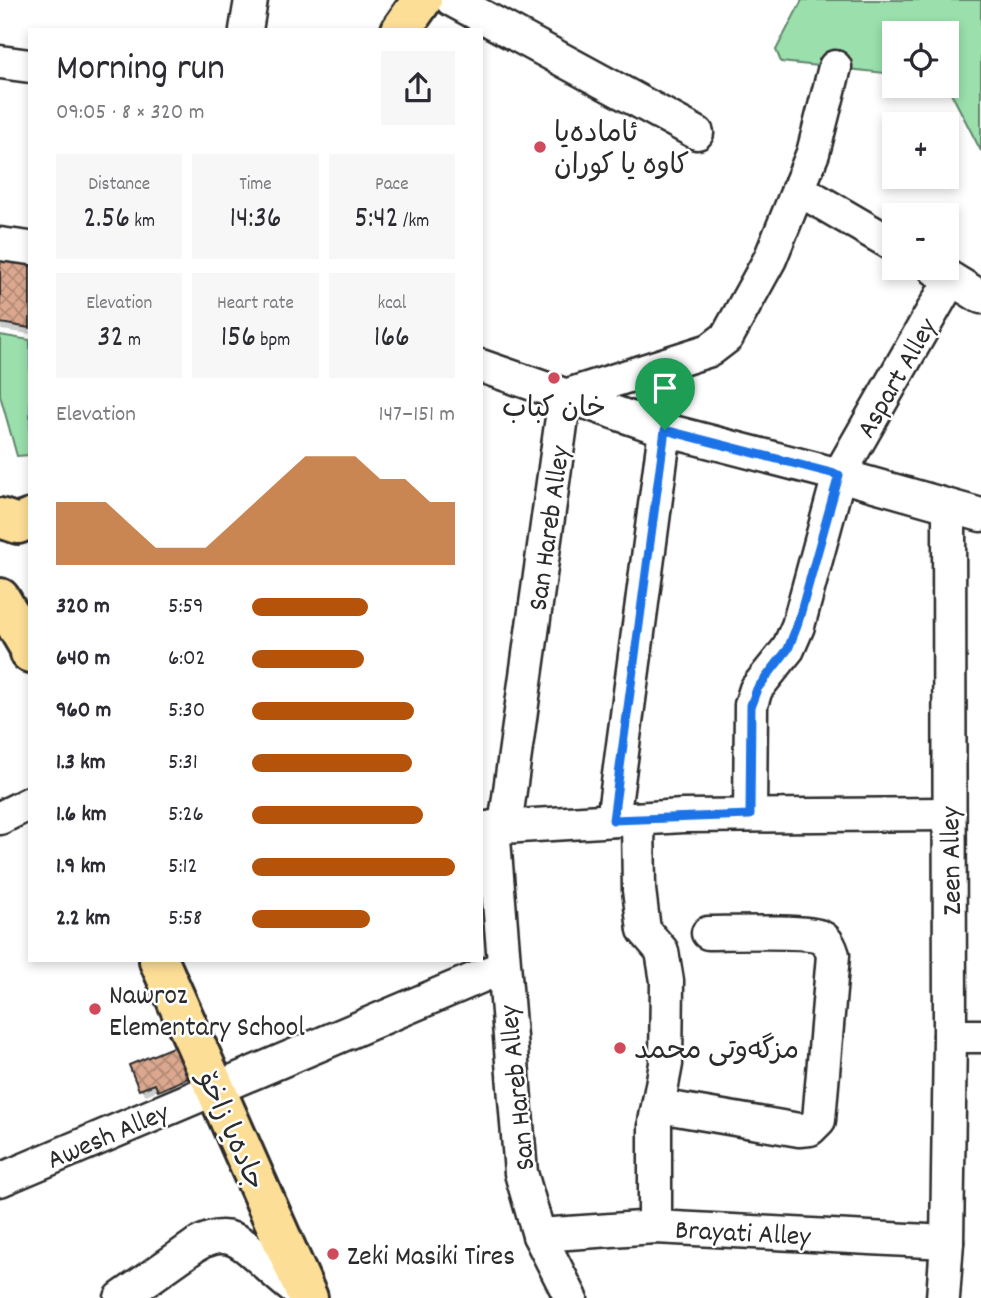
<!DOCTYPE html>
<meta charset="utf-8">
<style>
body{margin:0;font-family:Dekko,"Playpen Sans Arabic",sans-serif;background:#f7f7f7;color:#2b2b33;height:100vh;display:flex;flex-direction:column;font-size:26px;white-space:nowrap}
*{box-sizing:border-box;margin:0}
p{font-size:23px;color:#7c7c81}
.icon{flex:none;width:38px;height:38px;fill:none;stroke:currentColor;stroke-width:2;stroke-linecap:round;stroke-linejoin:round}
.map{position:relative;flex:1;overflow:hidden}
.drawer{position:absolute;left:28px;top:28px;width:455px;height:934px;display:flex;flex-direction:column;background:#fff;border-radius:0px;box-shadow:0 4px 10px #0003}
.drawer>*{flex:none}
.fabs{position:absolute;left:882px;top:21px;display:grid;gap:14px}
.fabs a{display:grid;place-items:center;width:77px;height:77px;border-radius:0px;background:#fff;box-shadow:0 4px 10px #0003;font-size:35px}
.pin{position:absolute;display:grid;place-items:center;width:60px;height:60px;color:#fff;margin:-72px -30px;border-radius:50% 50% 50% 0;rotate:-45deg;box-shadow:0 0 7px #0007}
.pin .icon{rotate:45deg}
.round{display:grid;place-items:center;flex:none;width:74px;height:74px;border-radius:0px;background:#f7f7f7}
.overview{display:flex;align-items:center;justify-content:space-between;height:119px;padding:0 28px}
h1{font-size:38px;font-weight:600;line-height:52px}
.metrics{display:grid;grid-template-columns:repeat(3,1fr);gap:10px;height:119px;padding:7px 28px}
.metrics div{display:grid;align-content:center;border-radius:0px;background:#f7f7f7;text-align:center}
.metrics b{font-size:30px;font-weight:600}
.metrics small{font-size:19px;font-weight:400}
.metrics p{font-size:19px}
.chart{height:196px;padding:14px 28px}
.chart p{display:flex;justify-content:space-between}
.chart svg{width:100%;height:126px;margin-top:7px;fill:#b45309;opacity:.7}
ul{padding:0 28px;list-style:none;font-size:23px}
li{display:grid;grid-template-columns:112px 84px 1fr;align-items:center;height:52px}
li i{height:18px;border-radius:9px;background:#b45309}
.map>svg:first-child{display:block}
.park{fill:#9adfac;stroke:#62856c;stroke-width:2}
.shadow{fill:#0003}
.building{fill:url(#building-cross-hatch);stroke:#2b2b2b;stroke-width:2}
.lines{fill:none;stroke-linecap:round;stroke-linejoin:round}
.minor-casing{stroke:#2b2b2b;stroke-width:37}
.major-casing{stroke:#2b2b2b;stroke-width:44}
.highway-casing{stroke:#2b2b2b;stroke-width:44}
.minor{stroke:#fff;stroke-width:32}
.major{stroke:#fdde96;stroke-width:38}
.highway{stroke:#fdde96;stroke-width:38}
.route-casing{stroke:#fff;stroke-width:14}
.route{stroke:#1a73e8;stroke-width:9}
.poi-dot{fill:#d1495b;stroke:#fff;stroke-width:2.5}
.labels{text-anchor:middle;stroke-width:5;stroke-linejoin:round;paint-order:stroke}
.poi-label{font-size:28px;fill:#2b2b2b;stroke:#fff;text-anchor:start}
.street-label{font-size:28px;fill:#2b2b2b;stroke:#fff}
</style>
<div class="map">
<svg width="981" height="1298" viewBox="0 0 981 1298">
<defs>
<pattern id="building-cross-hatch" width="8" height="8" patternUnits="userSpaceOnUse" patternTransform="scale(1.75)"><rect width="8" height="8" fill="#dba88f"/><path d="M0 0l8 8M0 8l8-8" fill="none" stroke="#b28975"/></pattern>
</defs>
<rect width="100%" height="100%" fill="#fff"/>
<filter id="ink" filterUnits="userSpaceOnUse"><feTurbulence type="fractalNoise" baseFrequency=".0143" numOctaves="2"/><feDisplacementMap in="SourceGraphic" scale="14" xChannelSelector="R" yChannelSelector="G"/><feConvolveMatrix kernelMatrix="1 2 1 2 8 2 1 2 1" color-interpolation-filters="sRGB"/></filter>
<g filter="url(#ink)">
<g class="park">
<path d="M802 0H981V151L947 85V33H894V74L781 62 776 50Z"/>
<path d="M0 335 30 340V455L17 456 0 395Z"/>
</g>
<g class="shadow">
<path d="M30 262V334L1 330 0 268Z"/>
<path d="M175 1048 180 1054 192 1084 165 1095 159 1090 146 1095 141 1089Z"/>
</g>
<g class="building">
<path d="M0 256 30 261V328L0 323Z"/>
<path d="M175 1046 188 1078 158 1091 155 1084 139 1090 129 1065Z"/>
</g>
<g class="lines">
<defs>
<g id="minor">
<path d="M452 0 697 133"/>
<path d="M246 30 251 0"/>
<path d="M0 62 30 66"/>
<path d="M798 189 894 245"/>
<path d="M0 244 30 248"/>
<path d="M935 269 981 297"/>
<path d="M481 366 665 430 839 475 981 515"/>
<path d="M750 815 751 705 756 689 788 649 798 626 839 475 951 279"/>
<path d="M0 818 30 803"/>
<path d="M638 819 639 890 644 930 662 951 667 981 666 1064 655 1122V1227"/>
<path d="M613 820 665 430"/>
<path d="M505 826 565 396 710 350 727 337 770 259 813 153 835 67"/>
<path d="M493 827 521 1173 539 1235 571 1298"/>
<path d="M486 828 683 816 948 814"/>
<path d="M950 1036H981"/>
<path d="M659 1106 799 1130 810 1129 819 1120 833 955C831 949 828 940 821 937 808 930 728 933 708 933"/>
<path d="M0 1180 503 967"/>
<path d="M539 1235 655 1227 947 1242"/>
<path d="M121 1298 196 1245C230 1226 244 1244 268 1266 280 1277 293 1288 307 1298"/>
<path d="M943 1298 947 1242 950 1036 949 507"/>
</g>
<g id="major">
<path d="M0 518 18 524 30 519"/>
<path d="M0 598 29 647"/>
</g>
<g id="highway">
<path d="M401 30 422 0"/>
<path d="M30 644V653"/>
<path d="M159 961 308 1298"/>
</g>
</defs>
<use href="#minor" class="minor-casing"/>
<use href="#major" class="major-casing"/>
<use href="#highway" class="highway-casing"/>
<use href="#minor" class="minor"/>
<use href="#major" class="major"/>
<use href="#highway" class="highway"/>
</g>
</g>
<g class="lines" filter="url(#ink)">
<defs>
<path id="route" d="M665 430 839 475 797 626 788 649 757 689 751 705 750 815 613 820Z"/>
</defs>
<use href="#route" class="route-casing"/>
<use href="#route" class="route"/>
</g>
<g class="poi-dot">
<circle cx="540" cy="147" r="7"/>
<circle cx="554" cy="378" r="7"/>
<circle cx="95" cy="1009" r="7"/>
<circle cx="620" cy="1048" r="7"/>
<circle cx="333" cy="1254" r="7"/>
</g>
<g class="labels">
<g class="poi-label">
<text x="554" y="141">ئاماده‌یا<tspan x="554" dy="32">کاوه‌ یا کوران</tspan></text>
<text x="554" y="416" text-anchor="middle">خان كباب</text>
<text x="109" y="1003">Nawroz<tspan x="109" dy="32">Elementary School</tspan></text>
<text x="634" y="1058">مزگەوتی محمد</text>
<text x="347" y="1264">Zeki Masiki Tires</text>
</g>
<g class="street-label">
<text transform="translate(895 377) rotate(-60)" y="10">Aspart Alley</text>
<text transform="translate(547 528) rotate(-82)" y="10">San Hareb Alley</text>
<text transform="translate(949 861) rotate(-91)" y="10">Zeen Alley</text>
<text transform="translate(515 1088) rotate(-96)" y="10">San Hareb Alley</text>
<text transform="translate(233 1130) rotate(66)" y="10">جادەیا زاخۆ</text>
<text transform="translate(107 1134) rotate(-23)" y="10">Awesh Alley</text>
<text transform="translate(743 1231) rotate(3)" y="10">Brayati Alley</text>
</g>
</g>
</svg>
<div class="fabs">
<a><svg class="icon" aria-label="locate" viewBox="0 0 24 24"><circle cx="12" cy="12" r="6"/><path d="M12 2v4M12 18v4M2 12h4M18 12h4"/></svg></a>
<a>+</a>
<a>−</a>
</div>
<div class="pin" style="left:665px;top:430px;background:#1e9e55"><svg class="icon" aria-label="arrive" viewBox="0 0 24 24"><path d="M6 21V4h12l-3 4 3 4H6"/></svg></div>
<section class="drawer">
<div class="overview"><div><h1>Morning run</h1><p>09:05 · 8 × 320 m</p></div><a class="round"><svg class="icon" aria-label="share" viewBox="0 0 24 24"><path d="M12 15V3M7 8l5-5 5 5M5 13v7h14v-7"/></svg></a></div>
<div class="metrics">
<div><p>Distance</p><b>2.56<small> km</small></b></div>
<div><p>Time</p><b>14:36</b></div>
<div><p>Pace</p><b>5:42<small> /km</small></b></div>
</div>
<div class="metrics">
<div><p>Elevation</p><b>32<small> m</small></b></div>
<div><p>Heart rate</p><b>156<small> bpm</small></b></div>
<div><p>kcal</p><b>166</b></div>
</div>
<div class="chart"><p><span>Elevation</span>147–151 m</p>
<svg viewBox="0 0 160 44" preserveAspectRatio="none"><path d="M0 44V22L10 22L20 22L30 30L40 38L50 38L60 38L70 30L80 22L90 14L100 6L110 6L120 6L130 14L140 14L150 22L160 22V44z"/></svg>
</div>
<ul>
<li><b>320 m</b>5:59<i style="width:57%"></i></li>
<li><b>640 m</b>6:02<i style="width:55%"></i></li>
<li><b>960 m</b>5:30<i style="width:80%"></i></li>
<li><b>1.3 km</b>5:31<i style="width:79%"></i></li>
<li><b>1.6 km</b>5:26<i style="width:84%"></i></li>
<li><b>1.9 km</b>5:12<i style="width:100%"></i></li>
<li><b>2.2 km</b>5:58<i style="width:58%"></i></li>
</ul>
</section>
</div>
